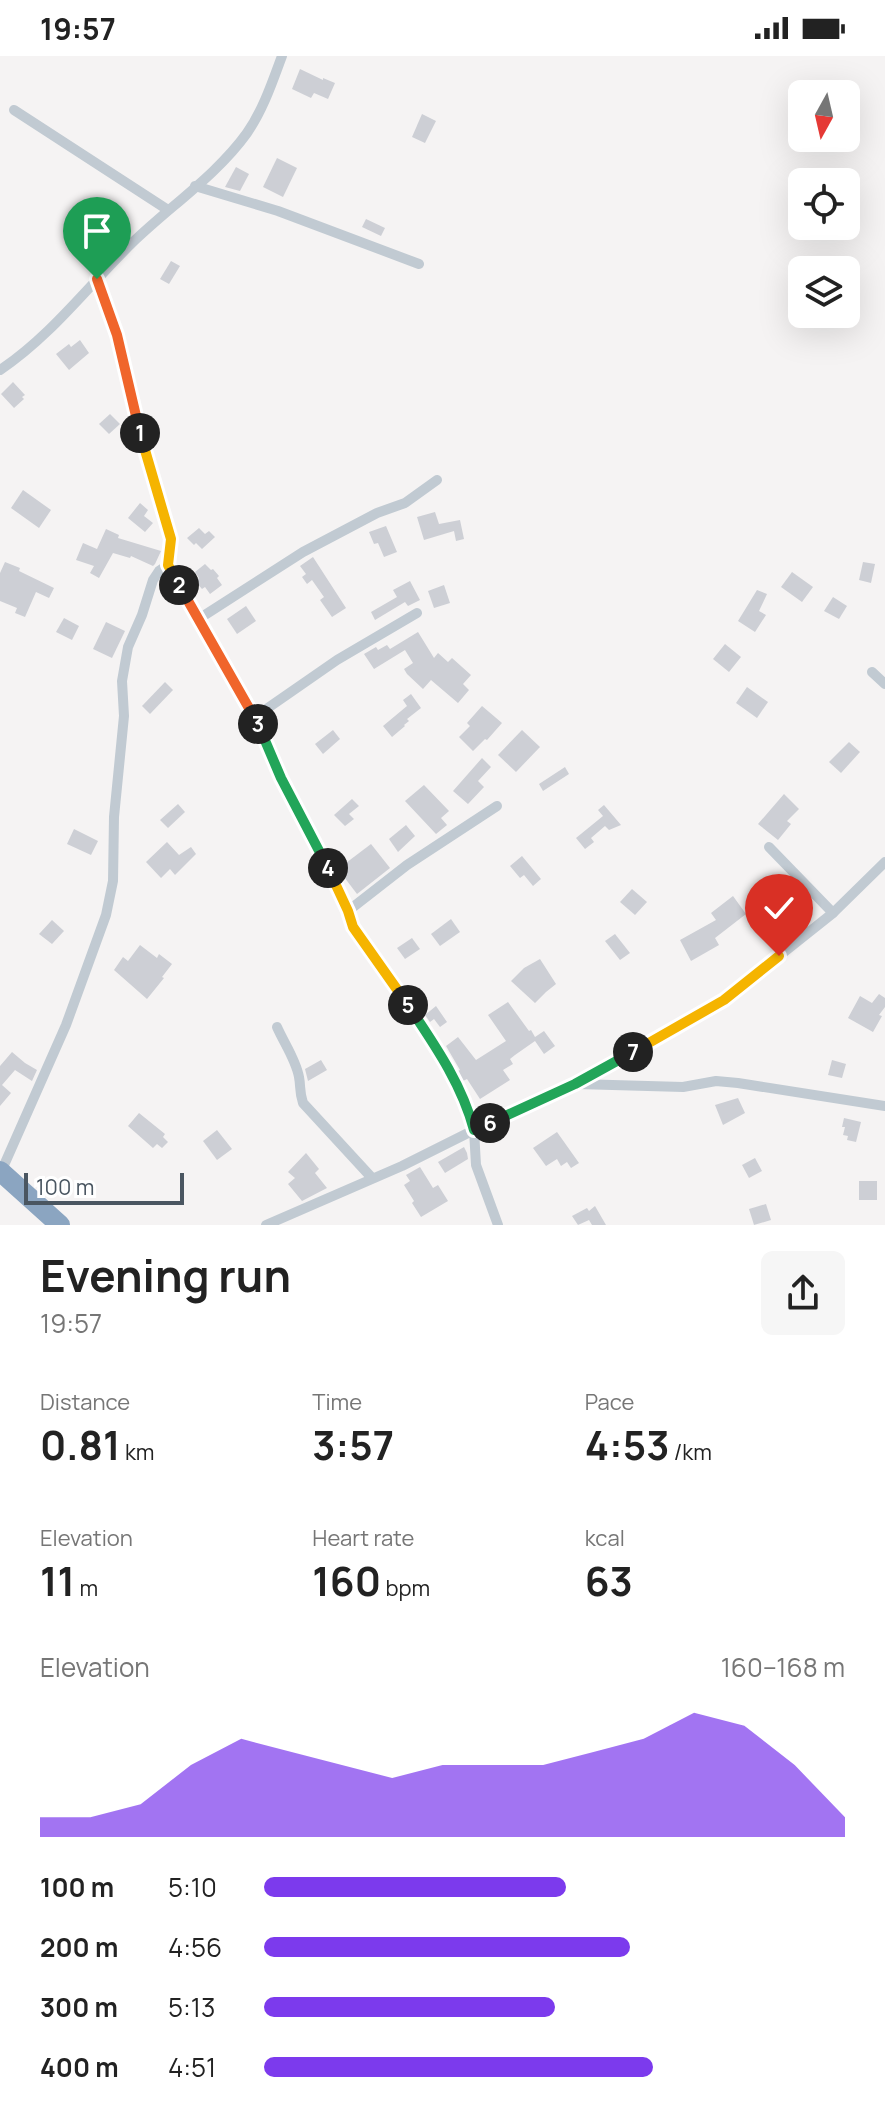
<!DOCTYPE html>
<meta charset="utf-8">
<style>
body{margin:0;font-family:Manrope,sans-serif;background:#f6f6f6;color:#222;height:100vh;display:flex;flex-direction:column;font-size:30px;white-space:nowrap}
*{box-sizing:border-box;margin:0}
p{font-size:26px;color:#767676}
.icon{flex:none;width:44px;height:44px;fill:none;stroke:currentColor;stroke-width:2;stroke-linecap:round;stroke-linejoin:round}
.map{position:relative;height:1169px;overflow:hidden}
.sheet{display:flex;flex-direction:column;background:#fff;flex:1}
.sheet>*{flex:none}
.needle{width:52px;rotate:188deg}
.fabs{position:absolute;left:788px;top:24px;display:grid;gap:16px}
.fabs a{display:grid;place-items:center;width:72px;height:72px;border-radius:12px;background:#fff;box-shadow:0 8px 32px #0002;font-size:40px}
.scale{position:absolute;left:24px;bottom:20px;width:160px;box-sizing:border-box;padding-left:8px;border:4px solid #4a5661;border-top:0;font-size:22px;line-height:28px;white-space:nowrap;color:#4a5661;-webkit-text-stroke:6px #fff;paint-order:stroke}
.pin{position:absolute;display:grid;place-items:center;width:68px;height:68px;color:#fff;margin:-82px -34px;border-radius:50% 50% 50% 0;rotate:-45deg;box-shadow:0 0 8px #0007}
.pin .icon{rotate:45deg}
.km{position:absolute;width:40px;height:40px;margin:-20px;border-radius:50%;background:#222;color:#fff;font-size:22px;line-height:40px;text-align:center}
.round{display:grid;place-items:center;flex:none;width:84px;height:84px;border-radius:12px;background:#f6f6f6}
.overview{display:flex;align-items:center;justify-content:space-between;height:136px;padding:0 40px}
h1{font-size:44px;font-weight:700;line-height:60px}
.figures{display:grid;grid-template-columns:repeat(3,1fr);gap:12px;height:136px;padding:8px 40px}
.figures div{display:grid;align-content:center}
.figures b{font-size:40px;font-weight:700}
.figures small{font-size:22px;font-weight:400}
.figures p{font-size:22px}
.chart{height:224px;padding:16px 40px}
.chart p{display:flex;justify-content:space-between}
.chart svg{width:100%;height:144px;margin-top:8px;fill:#7c3aed;opacity:.7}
ul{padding:0 40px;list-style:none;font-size:26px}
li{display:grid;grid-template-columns:128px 96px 1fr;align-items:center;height:60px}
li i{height:20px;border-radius:10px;background:#7c3aed}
.status{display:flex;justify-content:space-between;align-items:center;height:56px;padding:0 40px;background:#fff;direction:ltr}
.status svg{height:22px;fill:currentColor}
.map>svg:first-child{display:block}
.building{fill:#cdcfd5}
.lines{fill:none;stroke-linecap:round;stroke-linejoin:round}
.street{stroke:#c1cad2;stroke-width:10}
.highway{stroke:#8ba5c1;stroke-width:20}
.split-1-casing{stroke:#fff;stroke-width:16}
.split-2-casing{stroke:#fff;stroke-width:16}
.split-3-casing{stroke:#fff;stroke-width:16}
.split-4-casing{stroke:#fff;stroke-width:16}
.split-5-casing{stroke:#fff;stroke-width:16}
.split-6-casing{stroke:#fff;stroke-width:16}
.split-7-casing{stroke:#fff;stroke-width:16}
.split-8-casing{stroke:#fff;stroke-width:16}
.split-1{stroke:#f0652b;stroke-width:10}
.split-2{stroke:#f5b400;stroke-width:10}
.split-3{stroke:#f0652b;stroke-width:10}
.split-4{stroke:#22a559;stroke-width:10}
.split-5{stroke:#f5b400;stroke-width:10}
.split-6{stroke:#22a559;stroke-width:10}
.split-7{stroke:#22a559;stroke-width:10}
.split-8{stroke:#f5b400;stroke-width:10}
</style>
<div class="status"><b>19:57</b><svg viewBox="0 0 49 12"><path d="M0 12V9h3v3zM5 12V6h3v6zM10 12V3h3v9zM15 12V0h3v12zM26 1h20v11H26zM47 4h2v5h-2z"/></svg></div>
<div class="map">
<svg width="885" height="1169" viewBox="0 0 885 1169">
<rect width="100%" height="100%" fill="#f5f3f3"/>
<g class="building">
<path d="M300 13 323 24V22L335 27 328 43 314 37 311 42 292 33Z"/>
<path d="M422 58 436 65 425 87 412 81Z"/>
<path d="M277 102 297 112 283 141 263 131Z"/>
<path d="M236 111 249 118 240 135 225 131Z"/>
<path d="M366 163 385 172 381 180 362 171Z"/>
<path d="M171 205 180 210 169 228 160 223Z"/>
<path d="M80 284 89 297 69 314 56 298 69 288 71 291Z"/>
<path d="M13 326 25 339 22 341 24 343 14 352 1 338Z"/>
<path d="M110 358 120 368 109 378 99 368Z"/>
<path d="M23 434 51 454 39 472 11 452Z"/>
<path d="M140 447 148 454 144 460 153 467 145 476 128 462Z"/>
<path d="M435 456 439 468 460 464 464 483 456 485 454 475 424 484 417 461Z"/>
<path d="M386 470 397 496 384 501 378 487 374 488 369 476Z"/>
<path d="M199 472 205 478 209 475 215 481 202 493 196 487 194 489 187 482Z"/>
<path d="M106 473 119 479 118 482 161 495 155 508 153 510 131 500 130 502 113 497 99 522 90 517 94 510 76 504 83 487 97 493Z"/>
<path d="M313 501 346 552 332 561 320 544 324 541 312 524 307 528 302 521 306 518 300 510Z"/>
<path d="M5 506 20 512 19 515 54 532 49 542 36 536 25 561 15 557 17 552 0 545V517Z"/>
<path d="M863 506 875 508 871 527 859 524Z"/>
<path d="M205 508 211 514 213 513 219 520 217 522 222 529 210 538 205 531 202 533 195 525 199 522 195 516Z"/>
<path d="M792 516 813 531 802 546 781 531Z"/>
<path d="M410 525 420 544 408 550 405 546 375 564 371 556 397 541 393 534Z"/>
<path d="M444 529 450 547 434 552 428 535Z"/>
<path d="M757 534 767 538 759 555 766 559 755 576 738 565Z"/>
<path d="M833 541 847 550 839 563 824 555Z"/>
<path d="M246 550 256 565 237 578 227 563Z"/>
<path d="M64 562 79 570 72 584 56 576Z"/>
<path d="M106 566 125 575 112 602 93 593Z"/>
<path d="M418 576 434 602 438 597 448 606 452 602 471 619 463 628 469 634 458 647 431 624 423 633 407 618 404 613 413 607 405 594 374 613 364 598 376 591 378 594 387 589 390 593Z"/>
<path d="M725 588 741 601 729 616 713 603Z"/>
<path d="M165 626 173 634 150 658 142 650Z"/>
<path d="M747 631 768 646 757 662 736 647Z"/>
<path d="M411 638 421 652 407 663 409 665 404 669 405 670 392 681 383 670 407 650 403 644Z"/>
<path d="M482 650 502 667 487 684 485 683 473 695 459 681 470 670 467 667Z"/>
<path d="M333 674 340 683 323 698 315 688Z"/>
<path d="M522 674 540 691 516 716 498 699Z"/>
<path d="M849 686 860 696 841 717 829 706Z"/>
<path d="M482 702 491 711 478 725 484 731 468 748 453 735Z"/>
<path d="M565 711 569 718 543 735 539 728Z"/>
<path d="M424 729 449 755 441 762 447 769 436 778 405 745Z"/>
<path d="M784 738 799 753 787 765 791 768 778 784 758 768Z"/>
<path d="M352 743 359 750 349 758 354 763 345 770 334 759Z"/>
<path d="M178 748 185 756 168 772 160 764Z"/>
<path d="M604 749 621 769 609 774 605 770 591 782 594 786 585 793 576 782 603 760 598 754Z"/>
<path d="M406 769 415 780 398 796 389 783Z"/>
<path d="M74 773 98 785 91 799 67 788Z"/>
<path d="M167 786 179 799 191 791 196 798 175 819 170 813 161 822 146 806Z"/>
<path d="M371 788 390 812 357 838 338 813Z"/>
<path d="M522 800 541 823 533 830 524 819 520 822 510 810Z"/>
<path d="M632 833 647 846 635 859 620 846Z"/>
<path d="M733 840 746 858 715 882 719 889 691 905 680 884 716 864 711 857Z"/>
<path d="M451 863 460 876 440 890 431 878Z"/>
<path d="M52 864 64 875 52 888 39 878Z"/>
<path d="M615 878 630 897 620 904 605 885Z"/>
<path d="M412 882 420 893 405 903 397 892Z"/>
<path d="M140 889 157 902 159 898 172 908 162 921 164 922 147 943 114 914 123 901 128 905Z"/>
<path d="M540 903 556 928 546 936 535 947 511 925 524 912Z"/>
<path d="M879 938 885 942V951L879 959 882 960 873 976 848 962 860 940 872 947Z"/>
<path d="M508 946 529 975 531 974 535 981 544 975 555 990 544 998 535 985 515 999 510 1003 513 1008 503 1014 510 1024 480 1043 467 1023 463 1025 458 1015 460 1014 446 990 458 981 476 1004 506 985 488 959Z"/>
<path d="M436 950 447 966 440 971 434 963 430 966 425 959Z"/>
<path d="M12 996 25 1007 37 1014 32 1025 15 1014 2 1029 11 1037 0 1050V1010Z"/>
<path d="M321 1004 327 1014 308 1025 305 1013Z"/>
<path d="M832 1004 846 1008 842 1022 828 1019Z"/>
<path d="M738 1042 745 1057 723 1069 715 1049Z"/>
<path d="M139 1057 165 1078 163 1081 168 1086 162 1092 157 1088 153 1092 128 1070Z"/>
<path d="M844 1062 861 1066 856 1086 847 1084 848 1080 843 1079 845 1071H842Z"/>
<path d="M217 1074 232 1093 217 1104 203 1085Z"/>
<path d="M557 1076 579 1107 571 1112 567 1106 561 1110 557 1103 546 1110 533 1092Z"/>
<path d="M464 1091 467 1097 468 1103 445 1117 438 1106Z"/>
<path d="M306 1097 319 1113 315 1117 327 1132 302 1145 288 1128 295 1122 288 1116Z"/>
<path d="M755 1102 762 1115 749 1122 742 1109Z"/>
<path d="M420 1111 433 1132 438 1129 448 1145 421 1161 412 1147 414 1145 404 1129 410 1125 406 1119Z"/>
<rect x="859" y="1125" width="18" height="19"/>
<path d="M766 1148 771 1164 754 1169 749 1153Z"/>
<path d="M595 1150 606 1169H592L589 1164 578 1169 572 1160 587 1152 589 1155Z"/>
</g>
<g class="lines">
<g class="street">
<path d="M14 54 168 154"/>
<path d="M195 130 278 155 419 208"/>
<path d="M97 223 117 279 145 399 171 483 168 509 197 564 225 607 255 661 281 722 340 835 353 871 436 990 462 1041 474 1074 476 1109 498 1169"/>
<path d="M0 314C51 280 89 229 132 187 169 151 217 119 247 77 263 54 272 27 282 0"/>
<path d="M197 564 303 496 377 457 405 447 437 424"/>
<path d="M872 616 885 628"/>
<path d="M255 661 337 604 417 557"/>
<path d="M769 791 833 857"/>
<path d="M348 855 407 809 497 750"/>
<path d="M277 971C284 987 296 1004 299 1021 301 1031 299 1035 303 1047L372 1122"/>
<path d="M577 1028 683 1031 716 1025 738 1027 885 1050"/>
<path d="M1 1116 66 969 106 859 113 825 114 761 124 660 122 625 128 591 142 559 153 524 159 515 168 509"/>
<path d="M266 1169 402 1110 474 1074 575 1028 724 944 833 857 885 806"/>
</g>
<path class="highway" d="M0 1115 60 1169"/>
</g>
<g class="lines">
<defs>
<path id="split-1" d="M97 223 117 279 140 377"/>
<path id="split-2" d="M140 377 171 483 168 509 179 529"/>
<path id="split-3" d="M179 529 258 668"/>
<path id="split-4" d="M258 668 281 722 328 812"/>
<path id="split-5" d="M328 812 348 855 353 871 408 949"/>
<path id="split-6" d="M408 949C434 988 462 1028 474 1074L490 1067"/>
<path id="split-7" d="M490 1067 575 1028 633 996"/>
<path id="split-8" d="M633 996 724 944 779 900"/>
</defs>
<use href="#split-1" class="split-1-casing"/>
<use href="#split-2" class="split-2-casing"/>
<use href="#split-3" class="split-3-casing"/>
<use href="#split-4" class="split-4-casing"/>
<use href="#split-5" class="split-5-casing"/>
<use href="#split-6" class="split-6-casing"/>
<use href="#split-7" class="split-7-casing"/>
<use href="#split-8" class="split-8-casing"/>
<use href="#split-1" class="split-1"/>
<use href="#split-2" class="split-2"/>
<use href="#split-3" class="split-3"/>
<use href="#split-4" class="split-4"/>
<use href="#split-5" class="split-5"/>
<use href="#split-6" class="split-6"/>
<use href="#split-7" class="split-7"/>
<use href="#split-8" class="split-8"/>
</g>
</svg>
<div class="fabs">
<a><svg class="needle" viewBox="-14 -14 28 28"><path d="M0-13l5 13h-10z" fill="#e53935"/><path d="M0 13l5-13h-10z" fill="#767676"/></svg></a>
<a><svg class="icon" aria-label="locate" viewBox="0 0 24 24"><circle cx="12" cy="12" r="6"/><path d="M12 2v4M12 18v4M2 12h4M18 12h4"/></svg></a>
<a><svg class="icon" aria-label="layers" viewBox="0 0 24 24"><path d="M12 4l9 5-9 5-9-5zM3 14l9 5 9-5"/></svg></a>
</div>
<div class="scale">100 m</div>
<div class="pin" style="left:97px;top:223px;background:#1e9e55"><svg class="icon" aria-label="arrive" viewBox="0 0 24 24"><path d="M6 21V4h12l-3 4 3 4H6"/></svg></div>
<div class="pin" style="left:779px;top:900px;background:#d93025"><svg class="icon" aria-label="check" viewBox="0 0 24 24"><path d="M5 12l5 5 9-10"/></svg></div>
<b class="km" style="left:140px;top:377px">1</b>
<b class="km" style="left:179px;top:529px">2</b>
<b class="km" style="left:258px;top:668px">3</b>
<b class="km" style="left:328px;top:812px">4</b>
<b class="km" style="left:408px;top:949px">5</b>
<b class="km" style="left:490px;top:1067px">6</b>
<b class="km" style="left:633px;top:996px">7</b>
</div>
<section class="sheet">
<div class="overview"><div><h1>Evening run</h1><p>19:57</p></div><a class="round"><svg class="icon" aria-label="share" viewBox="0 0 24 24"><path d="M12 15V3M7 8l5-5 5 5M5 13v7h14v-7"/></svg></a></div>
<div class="figures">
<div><p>Distance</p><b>0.81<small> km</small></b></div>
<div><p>Time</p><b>3:57</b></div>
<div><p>Pace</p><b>4:53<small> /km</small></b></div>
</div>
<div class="figures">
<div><p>Elevation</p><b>11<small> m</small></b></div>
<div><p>Heart rate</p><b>160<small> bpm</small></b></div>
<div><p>kcal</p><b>63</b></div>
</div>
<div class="chart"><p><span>Elevation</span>160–168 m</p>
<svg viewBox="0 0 160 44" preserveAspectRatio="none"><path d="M0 44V38L10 38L20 34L30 22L40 14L50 18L60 22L70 26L80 22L90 22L100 22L110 18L120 14L130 6L140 10L150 22L160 38V44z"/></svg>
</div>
<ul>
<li><b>100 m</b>5:10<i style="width:52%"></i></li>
<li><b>200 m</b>4:56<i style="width:63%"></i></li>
<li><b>300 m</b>5:13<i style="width:50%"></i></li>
<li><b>400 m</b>4:51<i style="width:67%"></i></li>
</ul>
</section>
